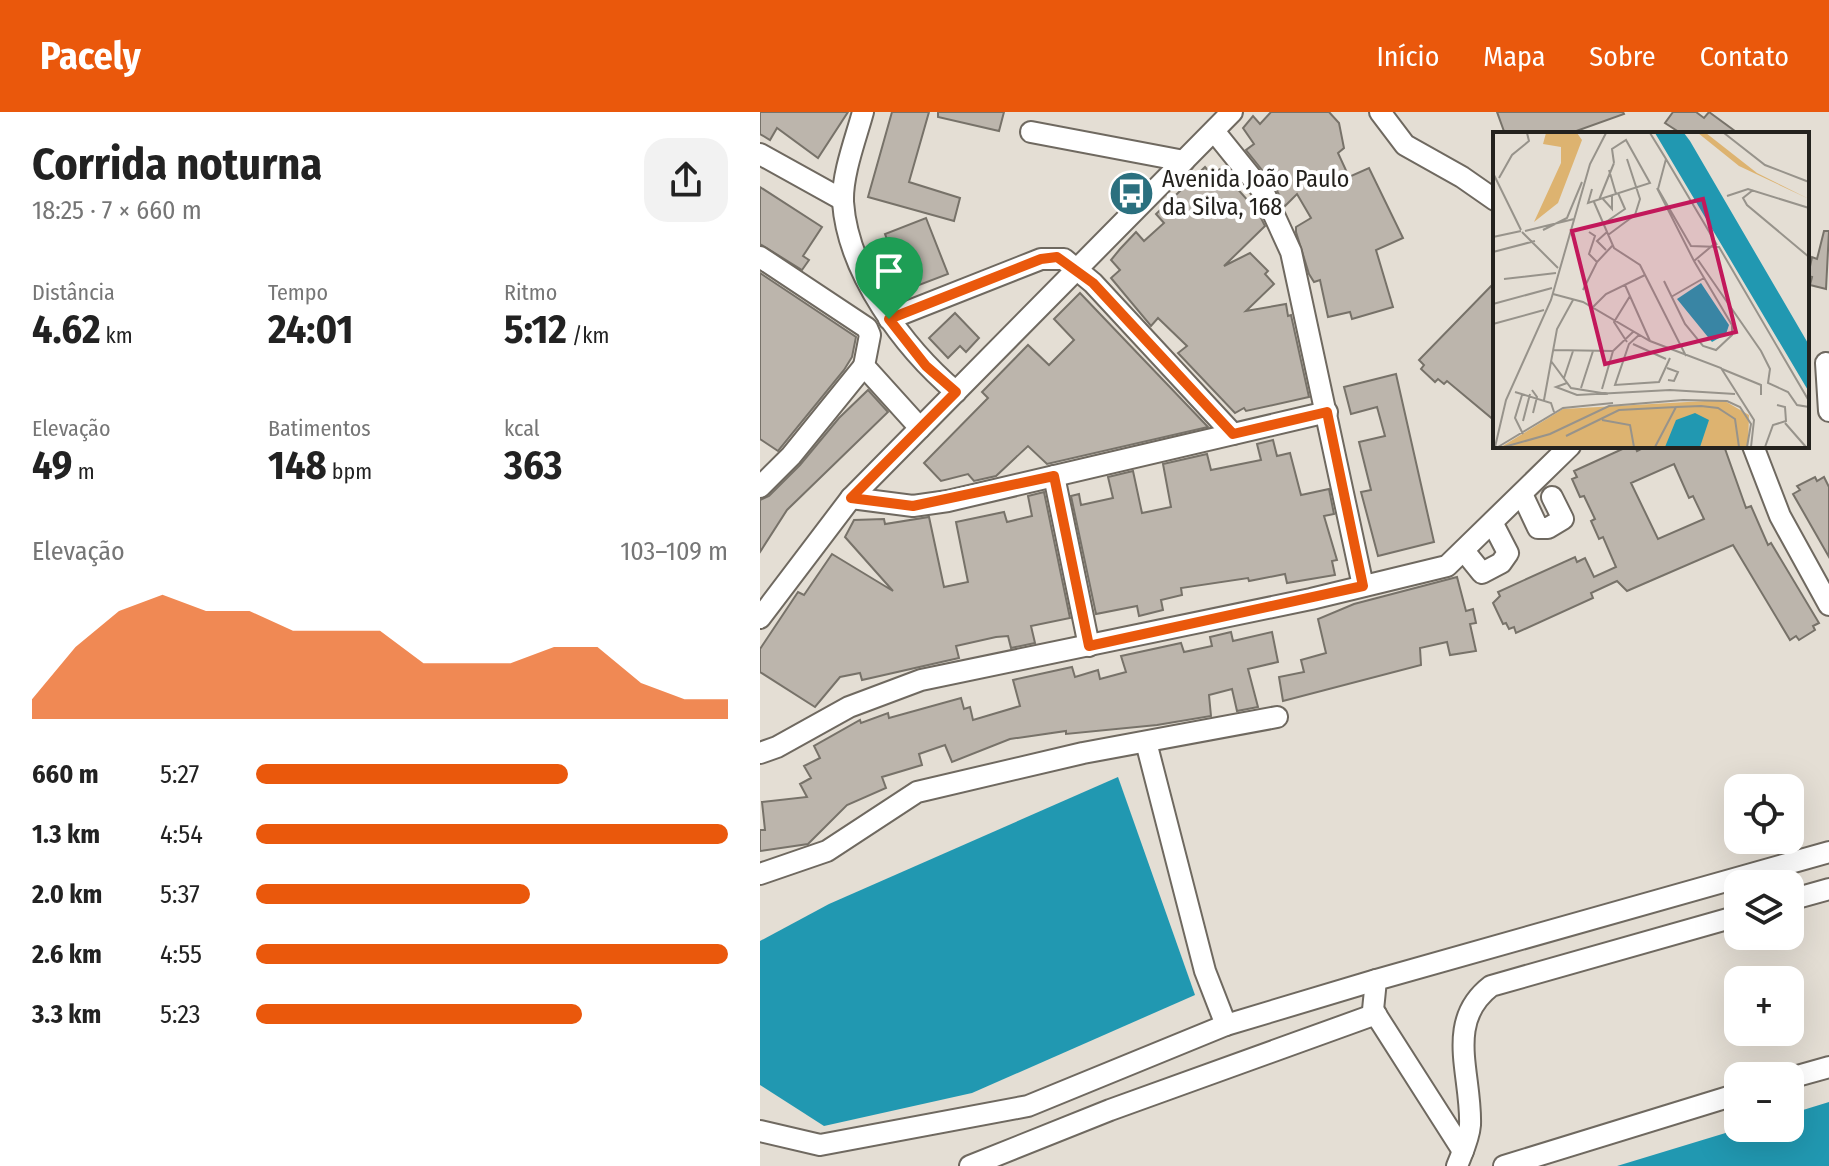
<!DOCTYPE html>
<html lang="pt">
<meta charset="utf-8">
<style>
body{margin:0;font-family:"Fira Sans Condensed",sans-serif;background:#f2f2f2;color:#222;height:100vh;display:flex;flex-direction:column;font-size:30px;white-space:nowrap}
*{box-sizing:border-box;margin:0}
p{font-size:26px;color:#767676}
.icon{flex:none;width:44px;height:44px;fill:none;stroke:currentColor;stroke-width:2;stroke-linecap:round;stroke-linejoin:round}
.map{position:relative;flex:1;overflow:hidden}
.drawer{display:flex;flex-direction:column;background:#fff;width:760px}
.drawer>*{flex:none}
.tools{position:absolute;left:964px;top:662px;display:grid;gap:16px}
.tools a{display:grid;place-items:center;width:80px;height:80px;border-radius:16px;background:#fff;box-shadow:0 8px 32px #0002;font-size:40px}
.pin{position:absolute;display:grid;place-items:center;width:68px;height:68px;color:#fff;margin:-82px -34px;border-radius:50% 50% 50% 0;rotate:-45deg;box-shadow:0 0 8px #0007}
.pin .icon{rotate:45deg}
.round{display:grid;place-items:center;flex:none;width:84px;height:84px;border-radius:24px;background:#f2f2f2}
.summary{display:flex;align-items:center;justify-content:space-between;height:136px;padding:0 32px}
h1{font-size:44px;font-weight:700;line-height:60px}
.stats{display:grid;grid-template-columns:repeat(3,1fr);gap:12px;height:136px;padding:8px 32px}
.stats div{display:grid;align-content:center}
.stats b{font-size:40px;font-weight:700}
.stats small{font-size:22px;font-weight:400}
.stats p{font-size:22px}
.chart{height:224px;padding:16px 32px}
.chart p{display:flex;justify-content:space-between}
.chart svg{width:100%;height:144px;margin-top:8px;fill:#ea580c;opacity:.7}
ul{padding:0 32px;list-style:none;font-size:26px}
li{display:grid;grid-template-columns:128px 96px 1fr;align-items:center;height:60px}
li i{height:20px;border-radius:10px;background:#ea580c}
header{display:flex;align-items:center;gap:48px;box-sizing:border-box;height:112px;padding:0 40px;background:#ea580c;color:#fff}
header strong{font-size:38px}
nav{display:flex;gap:44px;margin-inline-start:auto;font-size:28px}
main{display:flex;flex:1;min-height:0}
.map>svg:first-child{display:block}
.water{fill:#2198b1}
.building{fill:#bcb5ac;stroke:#777269;stroke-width:2;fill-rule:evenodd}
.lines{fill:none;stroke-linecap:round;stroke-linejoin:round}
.minor-casing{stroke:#6f6960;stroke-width:24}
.minor{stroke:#fff;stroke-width:20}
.route-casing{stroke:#fff;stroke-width:16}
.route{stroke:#ea580c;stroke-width:10}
.labels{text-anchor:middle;stroke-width:8;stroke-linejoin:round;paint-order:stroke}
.poi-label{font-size:24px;fill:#24221e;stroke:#fff;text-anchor:start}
.inset-road{fill:none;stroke:#97938b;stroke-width:2}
.view{fill:#c2185b;fill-opacity:0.15;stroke:#c2185b;stroke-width:4}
.inset-edge{fill:none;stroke:#24221e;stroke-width:4}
</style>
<header>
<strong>Pacely</strong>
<nav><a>Início</a><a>Mapa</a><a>Sobre</a><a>Contato</a></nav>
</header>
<main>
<section class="drawer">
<div class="summary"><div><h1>Corrida noturna</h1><p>18:25 · 7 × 660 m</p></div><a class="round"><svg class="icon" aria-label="share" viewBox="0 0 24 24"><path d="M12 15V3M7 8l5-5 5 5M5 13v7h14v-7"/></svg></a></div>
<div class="stats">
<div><p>Distância</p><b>4.62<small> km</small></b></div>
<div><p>Tempo</p><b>24:01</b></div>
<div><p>Ritmo</p><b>5:12<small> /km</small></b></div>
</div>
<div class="stats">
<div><p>Elevação</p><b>49<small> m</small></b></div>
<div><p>Batimentos</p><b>148<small> bpm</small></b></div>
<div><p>kcal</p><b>363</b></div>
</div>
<div class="chart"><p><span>Elevação</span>103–109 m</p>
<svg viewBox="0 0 160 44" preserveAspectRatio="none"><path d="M0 44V38L10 22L20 11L30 6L40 11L50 11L60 17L70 17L80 17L90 27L100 27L110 27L120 22L130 22L140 33L150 38L160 38V44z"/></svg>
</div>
<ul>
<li><b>660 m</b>5:27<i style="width:66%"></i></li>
<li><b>1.3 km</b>4:54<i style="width:100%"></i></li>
<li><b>2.0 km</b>5:37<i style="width:58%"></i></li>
<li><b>2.6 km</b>4:55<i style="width:100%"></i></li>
<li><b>3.3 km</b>5:23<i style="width:69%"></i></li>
</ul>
</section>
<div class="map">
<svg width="1069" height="1054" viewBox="0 0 1069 1054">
<rect width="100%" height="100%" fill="#e4ded4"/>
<g class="water">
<path d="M358 665 435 883 212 981 64 1014 0 973V829L69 792Z"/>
<path d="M1069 990V1054H857L982 1016H1030V1002Z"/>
</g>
<g class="building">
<path d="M0 0H88L58 46 17 16 10 28 0 22Z"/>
<path d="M132 0H169L149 70 200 86 194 109 108 85Z"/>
<path d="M178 0H244L239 19 178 5Z"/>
<path d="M511 0H569L579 11 584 36 578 41 589 65 609 56 643 126 616 138 633 195 592 207 590 200 568 205 560 168 554 170 549 162 536 120V115L551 106 537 82 525 94 514 73 486 38 494 32 483 16 493 4 500 12Z"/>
<path d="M737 0H863L864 2 808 22H745Z"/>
<path d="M913 0H936L944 6 949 0 979 22H922L905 11Z"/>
<path d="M445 55 452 63 460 57 498 100 505 114 464 154 490 141 508 159 505 162 514 172 486 199 526 192 528 204 531 203 549 285 486 299 484 296 475 301 418 241 427 234 398 206 391 214 351 166 360 158 351 148 360 137 376 120 384 129 404 111 396 102Z"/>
<path d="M0 75 62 115 43 144 49 148 42 158 0 132Z"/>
<path d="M166 106 188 162 146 178 125 122Z"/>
<path d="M1064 119H1069L1066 177 1050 173 1052 165 1048 164 1052 145 1057 147Z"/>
<path d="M0 161 96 225 92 245 84 258 18 339 0 327Z"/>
<path d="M735 170V309L687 269 684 272 678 267 675 270 661 257 664 253 659 248Z"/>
<path d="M320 181 448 315 287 352 268 334 236 364 214 369 208 362 181 369 164 351 228 286 222 280 268 233 289 253 314 228 294 207Z"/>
<path d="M195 201 219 226 206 240 200 234 188 246 169 226Z"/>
<path d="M636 262 674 430 618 444 601 380 611 378 599 330 625 324 617 295 591 302 584 275Z"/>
<path d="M108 278 128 300 27 398 0 440V388L9 384 40 353 79 306Z"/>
<path d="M513 328 517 344 530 341 541 383 569 377 574 402 564 404 577 448 572 449 575 463 527 471 525 462 489 469 488 466 421 476 422 483 401 488 403 498 379 504 377 494 336 502 311 384 319 382 321 393 353 386 348 365 373 359 382 401 411 395 403 352 447 342 451 358 501 348 497 332Z"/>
<path d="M869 334H875L877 339 887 334H964L986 396 991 394 1008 433 1011 431 1059 511 1053 514 1055 518 1039 528 1036 524 1030 528 973 433 867 479 857 469 831 481 833 486 756 521 754 515 749 517 746 511 743 512 733 491 740 484 738 480 815 445 817 450 825 446 834 465 856 455 843 425 839 427 831 409 835 407 824 384 820 385 812 367 817 365 814 359ZM914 352 929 386 933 384 944 407 898 427 871 371Z"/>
<path d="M1055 365 1057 369 1064 365 1069 375V445L1033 382 1040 378 1037 374Z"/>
<path d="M284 380 310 506 271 514 275 531 251 536 248 524 236 525 196 534 199 546 102 568 100 561 80 565 55 595 0 560V537L38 480 44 483 72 442 133 479 85 425 94 408 124 407 125 412 169 405 184 475 208 470 196 410 244 400 247 410 272 404 268 384Z"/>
<path d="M697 465 706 499 713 497 716 511 710 512 716 539 690 543 687 530 660 536 661 553 523 589 519 565 544 560 541 548 566 541 558 507 594 492Z"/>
<path d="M471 520 473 529 512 520 518 550 488 557 498 595 477 599 472 577 449 583 451 604 397 613 306 622V619L250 627 192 650 185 633 159 642 162 653 122 665 126 676 87 693 48 732 0 739V718H5L2 690 47 685 40 672 51 666 44 654 60 646 54 634 100 608 101 611 128 601 129 606 201 586 204 597 210 595 213 608 260 594 253 568 312 555 315 565 338 558 340 567 366 560 361 544 421 531 424 540 452 534 450 525Z"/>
</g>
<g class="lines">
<defs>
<g id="minor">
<path d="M103 0C96 26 82 62 83 90 88 161 144 236 196 280"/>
<path d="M620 0 645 33 702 65 735 88"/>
<path d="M454 19 504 81 531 140 603 474"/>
<path d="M271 20 424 49"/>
<path d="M0 42 83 88"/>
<path d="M0 145 107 216 110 223 104 254 160 316"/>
<path d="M129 207 281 147H304L333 171 473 322"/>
<path d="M1066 251 1069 299"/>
<path d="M993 334 1020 404 1069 493"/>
<path d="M294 364 329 534"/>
<path d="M0 375 31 344 104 254"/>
<path d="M762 382 778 416H788L803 407 792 385"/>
<path d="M91 386 153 394 188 389 567 300"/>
<path d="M705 440 722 461 741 451 748 441 733 412"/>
<path d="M0 506 91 386 472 0"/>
<path d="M386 630 445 859 466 913"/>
<path d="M0 641 17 635 89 595 161 568 551 487 687 454 810 334"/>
<path d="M0 762 67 739 157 680 323 641 517 605"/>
<path d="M1030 788 1069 777"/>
<path d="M1030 966 1069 955"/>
<path d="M0 1019 60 1033 268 994 466 913 616 868"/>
<path d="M703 1039 613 898 616 868 1069 740"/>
<path d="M210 1054 350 998 616 902"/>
<path d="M697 1054C702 1041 709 1027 710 1013 712 963 684 910 731 874L978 804"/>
<path d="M744 1054 978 982"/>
</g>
</defs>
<use href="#minor" class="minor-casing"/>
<use href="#minor" class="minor"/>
</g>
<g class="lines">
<defs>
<path id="route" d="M297 145 333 171 473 322 567 300 603 474 329 534 294 364 153 394 91 386 196 280 166 254 129 207 281 147Z"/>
</defs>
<use href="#route" class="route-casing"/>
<use href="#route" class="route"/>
</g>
<defs>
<symbol id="bus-disc" viewBox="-11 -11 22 22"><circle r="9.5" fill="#2b707f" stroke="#fff"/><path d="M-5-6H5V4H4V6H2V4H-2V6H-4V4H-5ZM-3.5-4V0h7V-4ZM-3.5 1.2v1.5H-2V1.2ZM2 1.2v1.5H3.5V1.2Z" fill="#fff"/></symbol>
</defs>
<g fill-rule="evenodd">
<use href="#bus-disc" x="346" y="56" width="51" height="51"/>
</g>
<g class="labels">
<g class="poi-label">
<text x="402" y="75">Avenida João Paulo<tspan x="402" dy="28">da Silva, 168</tspan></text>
</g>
</g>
<g transform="translate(733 20)">
<rect width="316" height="316" fill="#e4ded4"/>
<path d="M53 1H84L89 8 65 71 41 90 68 31V15L50 12ZM205 1H213L264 41 316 67 246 34ZM230 268 256 283 255 315H8L70 277Z" fill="#ddb370"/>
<path d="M162 1H191L197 9 316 213V260ZM208 151 236 193 233 202 219 210 184 167ZM202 281 216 288 207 315H172L183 288Z" fill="#2198b1"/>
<path class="inset-road" d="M157 1 173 27 165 57 198 114 226 115 316 269M231 1 272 33 316 50M173 27 224 113M116 38 123 62M0 41 28 98M6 46 19 23 36 9 34 1M164 56 201 129 220 113M99 57 95 71 157 51 133 8 119 17 121 31M260 58 250 66 254 73 316 125M234 64 255 57 316 76M110 67 119 77V64M106 68 121 31M101 70 121 116 147 133 193 224M110 92 132 77 125 61M50 98 74 86 89 50M32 99 81 87M29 100 65 136M96 100 102 104 96 122 104 130M115 103 142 83 147 67 134 27M0 105 28 99M113 118 104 109 114 100M0 120 42 109M205 128 268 219 277 237 275 251 295 260 304 273 316 275M11 147 63 141M171 149 192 192 210 214 223 218 239 203V193L201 129M132 153 157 209M90 158 104 130 120 113M60 162 90 170 157 209 228 236 261 288 258 315M178 165 211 146M0 172 59 156M100 175 113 162 152 143M0 192 51 178M146 203 136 212 122 253 166 250 177 226M134 210 121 190 137 164M140 212 173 227M60 218 120 219M120 219 141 199M58 229 78 256 115 262M174 236 185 240 181 249 175 248M229 237 268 253V263M71 246 80 219M74 251 63 255 84 263 177 258 242 262M88 256 100 219M109 257 120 219M39 258 44 265 40 281M22 260 58 271 61 280M29 263 22 286 30 302M51 268 64 197 80 168M109 288 137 293 141 315M30 289 37 262M292 291 313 315M73 304 126 278 183 275M2 315 13 268 58 168 97 32 113 1M5 315 70 276 120 271M11 315 57 302 116 274 190 268 234 269 247 275 258 292 254 315M162 315 183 275 208 274 225 276 242 287 246 315M272 315 280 293 293 289 292 275 284 273"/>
<path class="view" d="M210 67 243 200 112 232 79 99Z"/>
<rect width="316" height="316" class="inset-edge"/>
</g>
</svg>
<div class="tools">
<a><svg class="icon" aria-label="locate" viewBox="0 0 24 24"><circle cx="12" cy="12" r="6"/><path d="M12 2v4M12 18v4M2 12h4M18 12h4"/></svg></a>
<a><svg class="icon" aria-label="layers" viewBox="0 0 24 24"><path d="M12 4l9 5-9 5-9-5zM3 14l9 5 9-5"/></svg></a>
<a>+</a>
<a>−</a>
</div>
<div class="pin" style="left:129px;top:207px;background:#1e9e55"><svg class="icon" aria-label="arrive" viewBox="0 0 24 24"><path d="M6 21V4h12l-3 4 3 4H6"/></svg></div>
</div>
</main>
